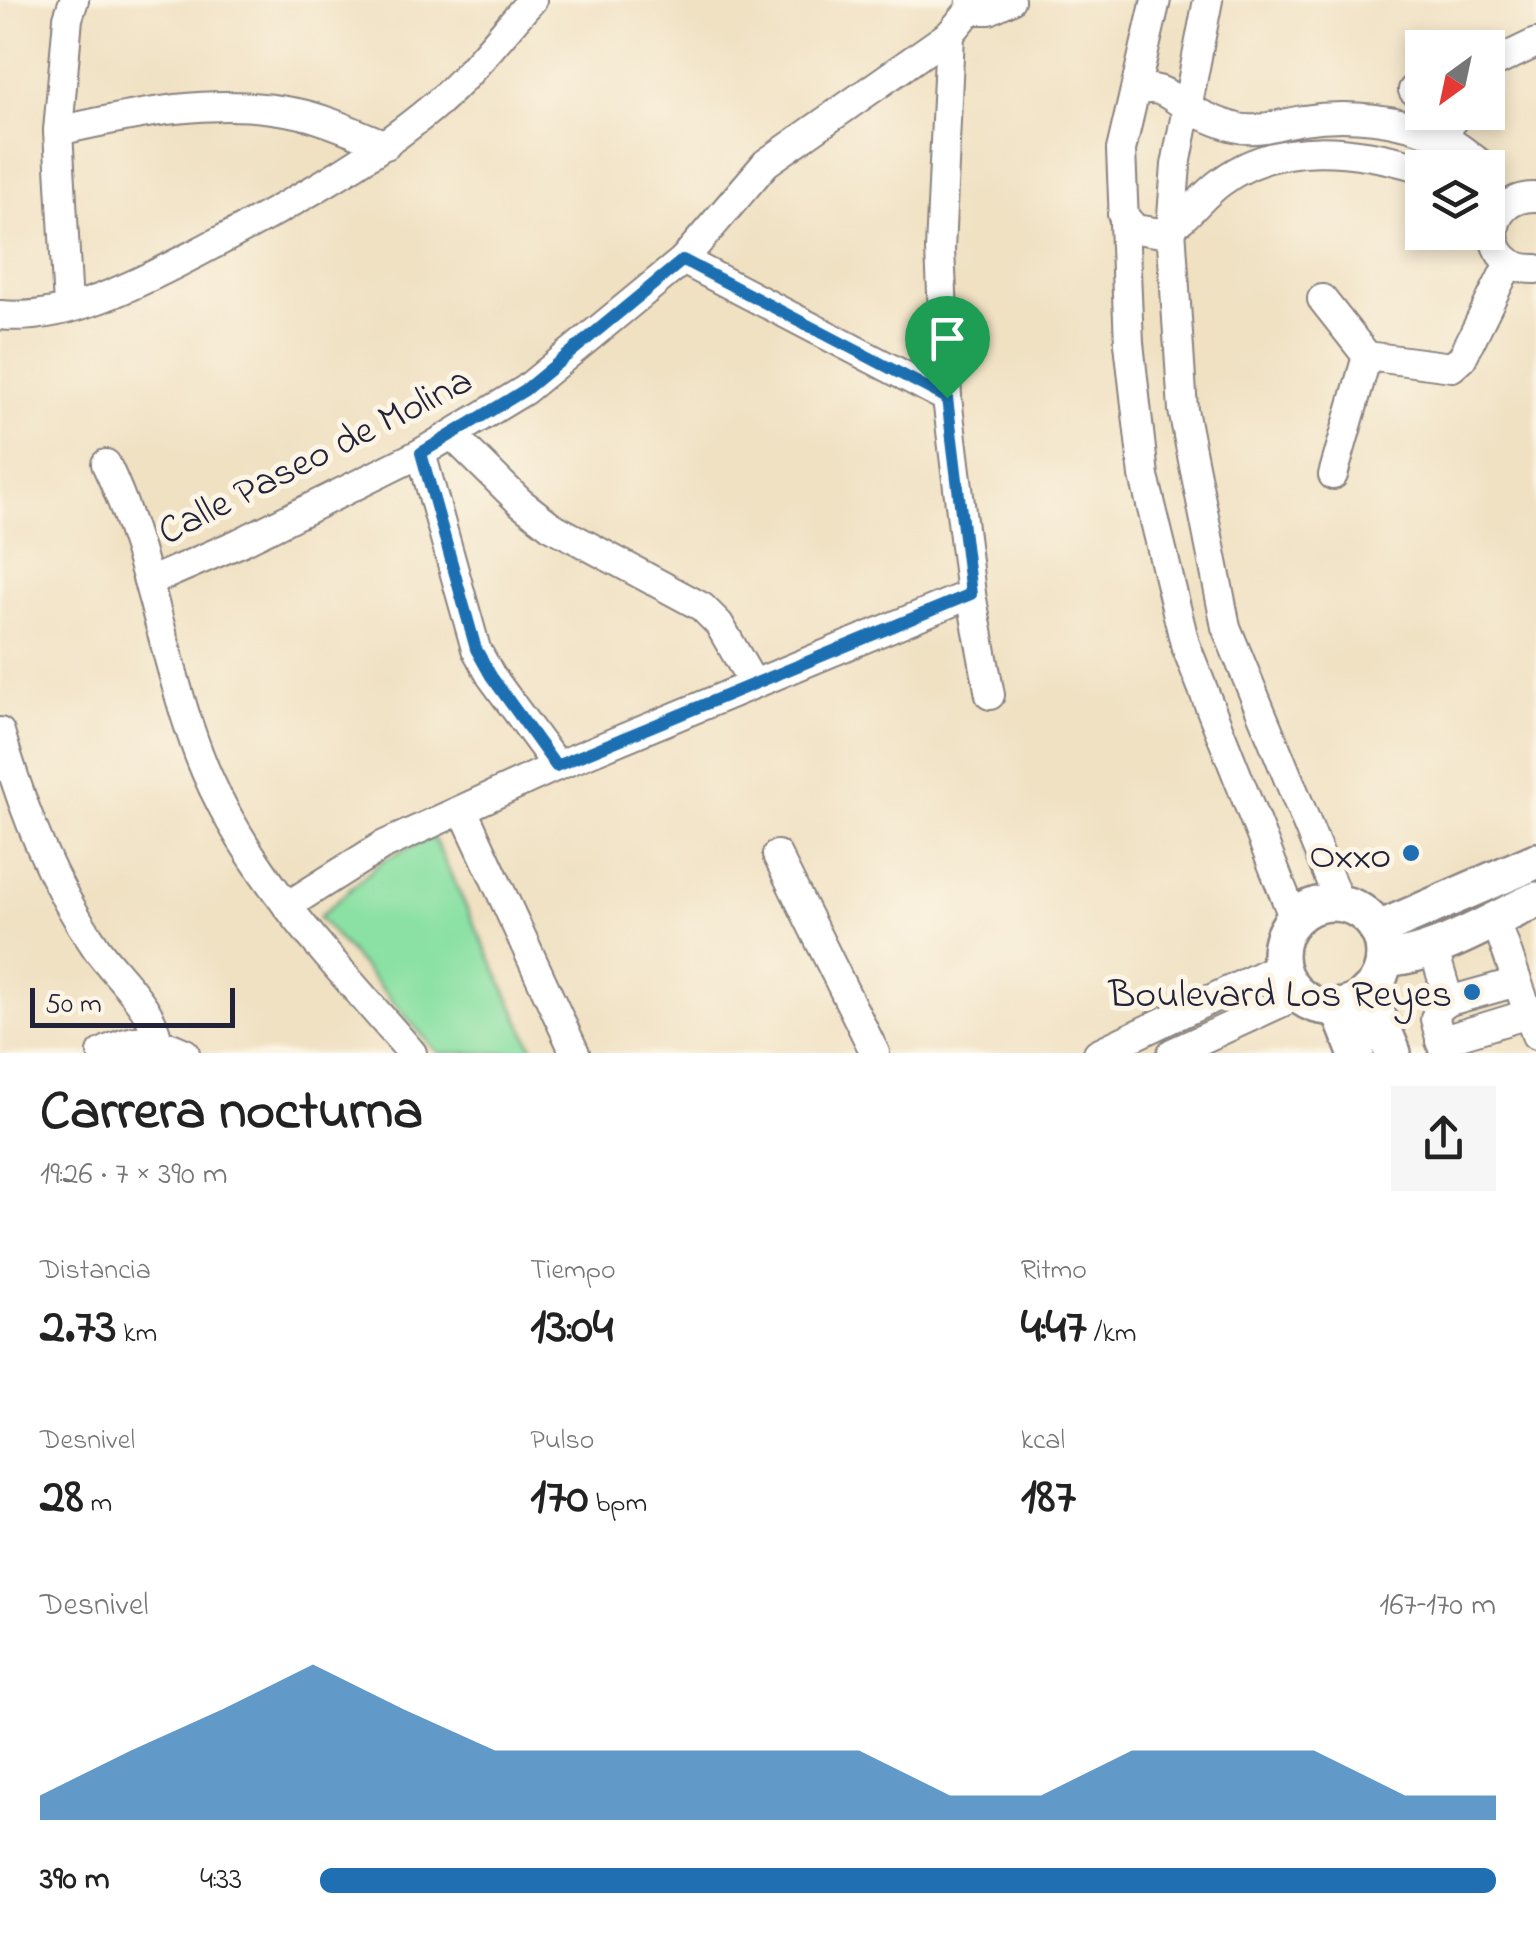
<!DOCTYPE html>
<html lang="es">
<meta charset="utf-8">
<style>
body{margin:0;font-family:"Indie Flower",sans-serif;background:#f6f6f6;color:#222;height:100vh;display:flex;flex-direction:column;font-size:38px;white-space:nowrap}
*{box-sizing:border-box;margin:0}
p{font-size:32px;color:#767676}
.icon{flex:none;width:55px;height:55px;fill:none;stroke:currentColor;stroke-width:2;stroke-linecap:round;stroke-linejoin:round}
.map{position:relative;height:1053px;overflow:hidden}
.side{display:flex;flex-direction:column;background:#fff;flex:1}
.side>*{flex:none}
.needle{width:65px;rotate:213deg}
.tools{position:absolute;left:1405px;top:30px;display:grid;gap:20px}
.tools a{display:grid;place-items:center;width:100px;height:100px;border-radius:0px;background:#fff;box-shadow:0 5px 15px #0003;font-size:50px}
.scale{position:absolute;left:30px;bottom:25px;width:205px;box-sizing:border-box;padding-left:10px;border:5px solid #22223b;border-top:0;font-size:28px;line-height:35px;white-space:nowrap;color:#22223b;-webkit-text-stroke:8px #fcf5e5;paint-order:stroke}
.pin{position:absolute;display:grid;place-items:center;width:85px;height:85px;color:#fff;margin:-102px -42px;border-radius:50% 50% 50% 0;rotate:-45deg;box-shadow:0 0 10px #0007}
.pin .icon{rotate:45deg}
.round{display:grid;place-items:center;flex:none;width:105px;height:105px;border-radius:0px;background:#f6f6f6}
.head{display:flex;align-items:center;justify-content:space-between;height:170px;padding:0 40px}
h1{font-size:55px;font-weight:800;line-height:75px}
.stats{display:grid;grid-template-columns:repeat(3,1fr);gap:15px;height:170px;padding:10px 40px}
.stats div{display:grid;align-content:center}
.stats b{font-size:50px;font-weight:800}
.stats small{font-size:28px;font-weight:400}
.stats p{font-size:28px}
.chart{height:280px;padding:20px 40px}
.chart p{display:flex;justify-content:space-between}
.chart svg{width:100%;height:180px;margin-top:10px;fill:#1f6fb2;opacity:.7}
ul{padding:0 40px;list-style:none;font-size:32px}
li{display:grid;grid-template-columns:160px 120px 1fr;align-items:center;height:75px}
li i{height:25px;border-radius:12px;background:#1f6fb2}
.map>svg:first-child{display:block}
.green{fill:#8be1a4;stroke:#568270;stroke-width:2.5}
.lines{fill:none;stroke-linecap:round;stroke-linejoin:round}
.minor-casing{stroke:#89827f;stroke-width:32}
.major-casing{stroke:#89827f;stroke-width:40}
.minor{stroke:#fff;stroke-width:28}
.major{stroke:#fff;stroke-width:35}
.route-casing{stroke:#fff;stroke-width:20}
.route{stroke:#1f6fb2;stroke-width:12}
.poi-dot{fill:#1f6fb2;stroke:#fcf5e5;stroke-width:4}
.labels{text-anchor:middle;stroke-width:10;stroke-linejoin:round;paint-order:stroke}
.street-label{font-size:40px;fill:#22223b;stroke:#fcf5e5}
.poi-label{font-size:40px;fill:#22223b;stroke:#fcf5e5;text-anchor:end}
</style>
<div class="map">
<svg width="1536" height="1053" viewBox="0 0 1536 1053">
<rect width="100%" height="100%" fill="#fcf5e5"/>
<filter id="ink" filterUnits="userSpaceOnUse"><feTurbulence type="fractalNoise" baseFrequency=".01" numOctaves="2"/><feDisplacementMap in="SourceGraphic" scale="20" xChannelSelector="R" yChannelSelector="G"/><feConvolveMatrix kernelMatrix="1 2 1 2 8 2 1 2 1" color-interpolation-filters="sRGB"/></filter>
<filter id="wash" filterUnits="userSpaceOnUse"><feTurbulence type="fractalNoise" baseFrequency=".0048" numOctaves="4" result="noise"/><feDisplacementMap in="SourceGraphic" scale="40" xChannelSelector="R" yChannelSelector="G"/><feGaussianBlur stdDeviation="2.25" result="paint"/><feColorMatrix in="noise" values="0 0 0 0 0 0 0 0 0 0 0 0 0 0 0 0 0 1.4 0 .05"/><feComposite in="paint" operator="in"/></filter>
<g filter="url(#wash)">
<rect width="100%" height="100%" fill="#f0e1c3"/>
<path class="green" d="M433 837 535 1053H438L319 917 383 860Z"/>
</g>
<g filter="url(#ink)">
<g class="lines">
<defs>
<g id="minor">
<path d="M1156 0 1121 150 1129 343 1144 476 1185 644 1294 919"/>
<path d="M1208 0 1176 165 1171 228 1183 410 1226 627 1340 904"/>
<path d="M970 10H989L1010 0"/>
<path d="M950 34 940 250 947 398 971 594 990 695"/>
<path d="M1488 66 1536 43"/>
<path d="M1413 90 1422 87"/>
<path d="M1136 91C1159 85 1166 93 1184 105 1198 114 1219 123 1234 127 1257 134 1280 123 1303 120 1347 113 1400 118 1441 137 1457 144 1472 158 1486 168"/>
<path d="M58 131C137 113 216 96 297 113 327 119 357 134 386 145"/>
<path d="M1438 152 1456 112"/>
<path d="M1536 197C1481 195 1480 271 1536 269"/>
<path d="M1122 214 1135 229 1162 233C1185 221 1200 197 1221 182 1279 138 1357 149 1422 168"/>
<path d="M683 260 947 398"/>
<path d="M1322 299 1367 356 1452 367 1462 358 1509 263"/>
<path d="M68 306 58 131 68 18 74 0"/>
<path d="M0 315C71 323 154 275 214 244 291 204 368 162 434 106 470 76 500 35 532 0"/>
<path d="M453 436 520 502 551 526 702 607 719 624 753 683"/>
<path d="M421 453 476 649 491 676 557 766"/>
<path d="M106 464C150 556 163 660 199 755 243 870 333 961 412 1053"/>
<path d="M1333 475 1367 356"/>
<path d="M149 582 239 543 421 453 525 390 683 260 766 163 950 34 970 10 971 0"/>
<path d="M0 732C23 810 51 883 97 949 119 980 161 1013 158 1053"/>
<path d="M463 810 575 1053"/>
<path d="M777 855 875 1053"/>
<path d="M287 906 382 846 557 766 971 594"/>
<path d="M1495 918 1536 1035"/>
<path d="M1433 947 1449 1001"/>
<path d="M1440 1041 1528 1014"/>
<path d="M102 1053C135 1036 151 1037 185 1053"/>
<path d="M1098 1053 1281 966"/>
<path d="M1172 1053 1298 995"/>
<path d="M1444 1053 1435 1019 1438 1009 1449 1001 1517 982"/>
</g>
<g id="major">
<circle cx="1332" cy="955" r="52"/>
<path d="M1377 930 1536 861"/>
<path d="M1384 958C1430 959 1493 919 1536 900"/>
<path d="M1368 992 1393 1053"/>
<path d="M1338 1007 1356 1053"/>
</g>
</defs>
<use href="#minor" class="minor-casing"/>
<use href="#major" class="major-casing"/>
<use href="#minor" class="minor"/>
<use href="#major" class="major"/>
</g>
</g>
<g class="lines" filter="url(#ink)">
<defs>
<path id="route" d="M683 260 947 398 971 594 556 766 491 676 476 649 421 453 525 390Z"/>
</defs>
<use href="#route" class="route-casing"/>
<use href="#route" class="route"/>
</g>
<g class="poi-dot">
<circle cx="1411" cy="853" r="10"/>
<circle cx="1472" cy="992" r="10"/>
</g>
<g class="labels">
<g class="street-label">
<text transform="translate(314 454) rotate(-27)" y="14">Calle Paseo de Molina</text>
</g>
<g class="poi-label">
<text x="1391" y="867">Oxxo</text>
<text x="1452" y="1006">Boulevard Los Reyes</text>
</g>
</g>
</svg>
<div class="tools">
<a><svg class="needle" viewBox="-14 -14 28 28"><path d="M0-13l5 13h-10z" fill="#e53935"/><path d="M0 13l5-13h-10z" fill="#767676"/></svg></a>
<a><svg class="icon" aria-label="layers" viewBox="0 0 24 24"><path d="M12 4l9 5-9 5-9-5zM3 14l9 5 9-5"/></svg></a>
</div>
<div class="scale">50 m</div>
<div class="pin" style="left:947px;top:398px;background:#1e9e55"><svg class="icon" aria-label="arrive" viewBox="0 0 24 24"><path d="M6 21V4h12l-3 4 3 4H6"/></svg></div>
</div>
<section class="side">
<div class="head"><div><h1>Carrera nocturna</h1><p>19:26 · 7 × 390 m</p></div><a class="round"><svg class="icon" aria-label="share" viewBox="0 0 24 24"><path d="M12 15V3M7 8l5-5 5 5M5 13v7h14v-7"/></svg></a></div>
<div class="stats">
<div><p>Distancia</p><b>2.73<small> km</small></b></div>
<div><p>Tiempo</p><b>13:04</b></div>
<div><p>Ritmo</p><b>4:47<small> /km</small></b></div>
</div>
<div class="stats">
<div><p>Desnivel</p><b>28<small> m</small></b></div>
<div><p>Pulso</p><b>170<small> bpm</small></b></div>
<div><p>kcal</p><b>187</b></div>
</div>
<div class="chart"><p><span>Desnivel</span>167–170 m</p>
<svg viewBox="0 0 160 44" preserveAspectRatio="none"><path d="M0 44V38L10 27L20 17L30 6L40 17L50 27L60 27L70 27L80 27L90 27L100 38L110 38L120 27L130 27L140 27L150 38L160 38V44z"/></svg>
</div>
<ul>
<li><b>390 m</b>4:33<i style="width:100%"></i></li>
</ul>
</section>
